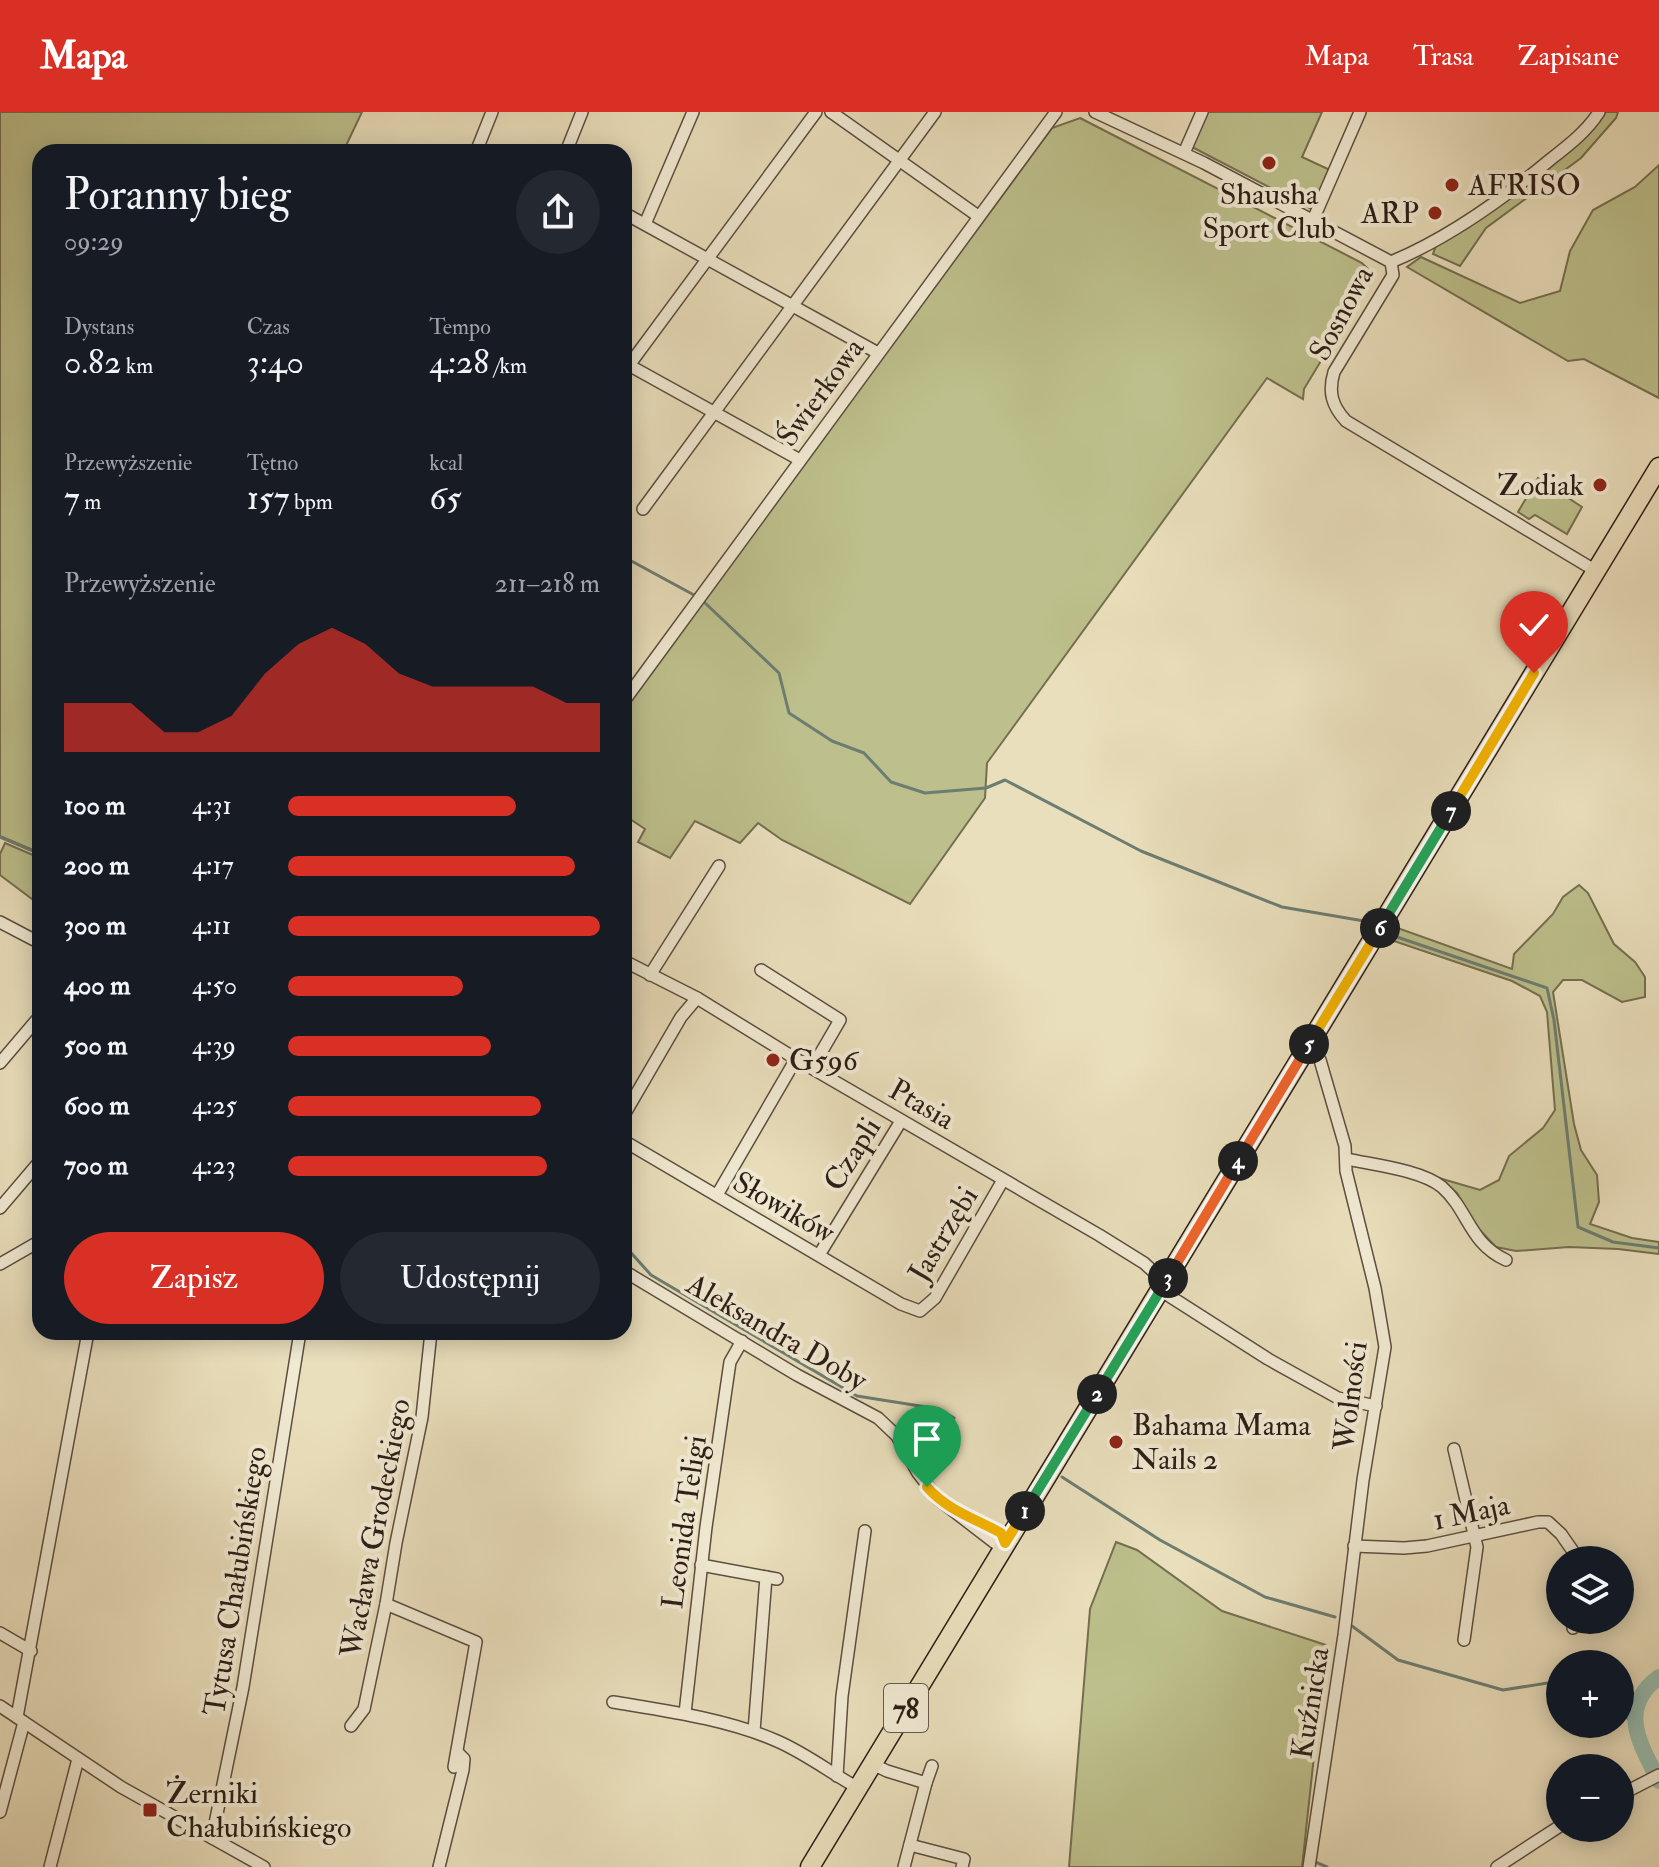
<!DOCTYPE html>
<html lang="pl">
<meta charset="utf-8">
<style>
body{margin:0;font-family:"IM FELL Double Pica",serif;background:#242831;color:#f1f3f6;height:100vh;display:flex;flex-direction:column;font-size:30px;white-space:nowrap}
*{box-sizing:border-box;margin:0}
p{font-size:26px;color:#9ea1a6}
.icon{flex:none;width:44px;height:44px;fill:none;stroke:currentColor;stroke-width:2;stroke-linecap:round;stroke-linejoin:round}
.map{position:relative;flex:1;overflow:hidden}
.panel{position:absolute;left:32px;top:32px;width:600px;height:1196px;display:flex;flex-direction:column;background:#171b24;border-radius:24px;box-shadow:0 4px 20px #0003}
.panel>*{flex:none}
.tools{position:absolute;left:1546px;top:1434px;display:grid;gap:16px}
.tools a{display:grid;place-items:center;width:88px;height:88px;border-radius:50%;background:#171b24;box-shadow:0 4px 20px #0003;font-size:40px}
.pin{position:absolute;display:grid;place-items:center;width:68px;height:68px;color:#fff;margin:-82px -34px;border-radius:50% 50% 50% 0;rotate:-45deg;box-shadow:0 0 8px #0007}
.pin .icon{rotate:45deg}
.km{position:absolute;width:40px;height:40px;margin:-20px;border-radius:50%;background:#222;color:#fff;font-size:22px;line-height:40px;text-align:center}
.round{display:grid;place-items:center;flex:none;width:84px;height:84px;border-radius:42px;background:#242831}
.summary{display:flex;align-items:center;justify-content:space-between;height:136px;padding:0 32px}
h1{font-size:44px;font-weight:600;line-height:60px}
.stats{display:grid;grid-template-columns:repeat(3,1fr);gap:12px;height:136px;padding:8px 32px}
.stats div{display:grid;align-content:center}
.stats b{font-size:34px;font-weight:600}
.stats small{font-size:22px;font-weight:400}
.stats p{font-size:22px}
.chart{height:224px;padding:16px 32px}
.chart p{display:flex;justify-content:space-between}
.chart svg{width:100%;height:144px;margin-top:8px;fill:#d93025;opacity:.7}
.button{display:flex;gap:16px;margin-top:auto;padding:16px 32px}
.button a{flex:1;height:92px;border-radius:48px;background:#d93025;color:#fff;font-size:32px;font-weight:600;line-height:92px;text-align:center}
.button a+a{background:#242831;color:#f1f3f6}
ul{padding:0 32px;list-style:none;font-size:26px}
li{display:grid;grid-template-columns:128px 96px 1fr;align-items:center;height:60px}
li i{height:20px;border-radius:10px;background:#d93025}
header{display:flex;align-items:center;gap:48px;box-sizing:border-box;height:112px;padding:0 40px;background:#d93025;color:#fff}
header strong{font-size:38px}
nav{display:flex;gap:44px;margin-inline-start:auto;font-size:28px}
.map>svg:first-child{display:block}
.green{fill:#bdc08c;stroke:#746e51;stroke-width:2}
.lines{fill:none;stroke-linecap:round;stroke-linejoin:round}
.stream{stroke:#6c7d72;stroke-width:3}
.river{stroke:#98bdaf;stroke-width:16}
.street-casing{stroke:#5b4e40;stroke-width:14}
.primary-casing{stroke:#2b1d16;stroke-width:21}
.street{stroke:#f1ead3;stroke-width:11}
.primary{stroke:#eadfbc;stroke-width:18}
.split-1-casing{stroke:#fff;stroke-width:16}
.split-2-casing{stroke:#fff;stroke-width:16}
.split-3-casing{stroke:#fff;stroke-width:16}
.split-4-casing{stroke:#fff;stroke-width:16}
.split-5-casing{stroke:#fff;stroke-width:16}
.split-6-casing{stroke:#fff;stroke-width:16}
.split-7-casing{stroke:#fff;stroke-width:16}
.split-8-casing{stroke:#fff;stroke-width:16}
.split-1{stroke:#f5b400;stroke-width:10}
.split-2{stroke:#22a559;stroke-width:10}
.split-3{stroke:#22a559;stroke-width:10}
.split-4{stroke:#f0652b;stroke-width:10}
.split-5{stroke:#f0652b;stroke-width:10}
.split-6{stroke:#f5b400;stroke-width:10}
.split-7{stroke:#22a559;stroke-width:10}
.split-8{stroke:#f5b400;stroke-width:10}
.poi-dot{fill:#8f2418;stroke:#f1ead3;stroke-width:3}
.labels{text-anchor:middle;stroke-width:8;stroke-linejoin:round;paint-order:stroke}
.shield{fill:#f1ead3;stroke:#665a4f;stroke-width:2}
.shield-label{font-size:28px;font-weight:bold;fill:#2b1d16}
.poi-label{font-size:30px;fill:#2b1d16;stroke:#f1ead3;text-anchor:start}
.street-label{font-size:30px;fill:#2b1d16;stroke:#f1ead3}
</style>
<header>
<strong>Mapa</strong>
<nav><a>Mapa</a><a>Trasa</a><a>Zapisane</a></nav>
</header>
<div class="map">
<svg width="1659" height="1755" viewBox="0 0 1659 1755">
<rect width="100%" height="100%" fill="#eadfbc"/>
<filter id="stains"><feTurbulence type="fractalNoise" baseFrequency=".0025" numOctaves="4"/><feColorMatrix values="0 0 0 0 .2 0 0 0 0 .09 0 0 0 0 .02 0 0 0 .5 -.17"/></filter>
<radialGradient id="worn" r=".72"><stop offset=".6" stop-color="#630" stop-opacity="0"/><stop offset="1" stop-color="#630" stop-opacity=".3"/></radialGradient>
<g class="green">
<path d="M0 0H362L343 40H40V741L0 724Z"/>
<path d="M1207 0H1322L1302 45 1330 58 1311 97 1192 35Z"/>
<path d="M1599 0H1618L1616 6 1581 46 1486 116 1460 154 1433 142 1438 128 1522 70Z"/>
<path d="M1080 6 1362 151 1368 157V171L1304 277 1303 287 1267 266 987 651 985 686 910 792 782 728 758 711 740 731 695 709 670 746 638 730 645 717 624 703V595L1052 16Z"/>
<path d="M1659 53V286L1584 247 1568 249 1407 155 1421 145 1520 191 1560 179 1570 139 1593 98 1635 75Z"/>
<path d="M1538 366 1582 395 1567 422 1535 403 1529 407 1518 400Z"/>
<path d="M5 731 40 746V793L0 763V742Z"/>
<path d="M1579 773 1588 781 1614 832 1635 850 1645 865V885L1622 890 1582 868H1563L1553 880 1574 1012 1581 1038 1597 1063 1599 1090 1590 1112 1632 1126 1659 1130V1142L1618 1137 1569 1135 1516 1139 1496 1135 1476 1114 1457 1081 1439 1066 1480 1078 1499 1068 1509 1044 1543 1016 1555 998 1547 900 1540 884 1512 869 1385 826 1392 814 1512 857 1514 842 1553 802 1563 785Z"/>
<path d="M1116 1430 1137 1438 1222 1499 1326 1533 1302 1755H1069L1090 1497Z"/>
</g>
<g class="lines">
<g class="stream">
<path d="M624 445 694 483"/>
<path d="M704 490 779 561 789 601 832 629 864 641 891 670 925 681 986 676 1005 668 1141 739 1166 749 1282 795 1364 809"/>
<path d="M0 725 40 742"/>
<path d="M1394 824 1547 876 1554 908 1578 1115 1613 1130 1659 1136"/>
<path d="M39 858 40 857"/>
<path d="M624 1133 651 1163 857 1284 939 1297 954 1306"/>
<path d="M1062 1365 1160 1428 1265 1485 1335 1505"/>
<path d="M1352 1514 1398 1548 1503 1578 1560 1569"/>
<path d="M1620 1598 1635 1614"/>
<path d="M1313 1749 1327 1755"/>
</g>
<path class="river" d="M1659 1565C1617 1596 1640 1632 1659 1669"/>
<defs>
<g id="street">
<path d="M831 0 978 104"/>
<path d="M1095 0 1204 51 1391 150 1393 163 1334 260C1328 280 1332 294 1346 309L1596 459"/>
<path d="M476 40 492 0"/>
<path d="M566 40 582 0"/>
<path d="M1184 41 1202 0"/>
<path d="M624 101 878 241"/>
<path d="M1313 108 1360 0"/>
<path d="M645 112 693 0"/>
<path d="M1391 150C1449 126 1503 87 1551 47 1569 33 1587 19 1599 0"/>
<path d="M625 251 800 348"/>
<path d="M624 260 816 0"/>
<path d="M643 397 935 0"/>
<path d="M624 589 1056 0"/>
<path d="M0 810 40 831"/>
<path d="M624 849 697 886 796 947 1099 1123 1144 1151 1165 1170"/>
<path d="M761 858 840 908 812 956"/>
<path d="M650 863 719 754"/>
<path d="M1308 934 1320 948 1345 1034 1346 1059 1375 1176 1385 1235 1363 1368 1344 1523 1309 1755"/>
<path d="M0 951 40 904"/>
<path d="M624 1003 681 905 697 886"/>
<path d="M624 1029 901 1192 920 1199 935 1186 1003 1068"/>
<path d="M1347 1047C1374 1053 1421 1058 1442 1075 1469 1099 1469 1131 1506 1148"/>
<path d="M717 1083 796 947"/>
<path d="M0 1096 40 1049"/>
<path d="M819 1143 901 1009"/>
<path d="M0 1152 40 1129"/>
<path d="M624 1159 797 1263 878 1306 897 1324 918 1361 938 1387 995 1431H1005L1001 1421 960 1402"/>
<path d="M1160 1178 1268 1247 1338 1286 1376 1294"/>
<path d="M1454 1337 1477 1435 1464 1528"/>
<path d="M1354 1434 1404 1436 1427 1434 1538 1410H1548L1561 1422 1579 1448"/>
<path d="M701 1453 777 1467"/>
<path d="M386 1492 476 1530 454 1655"/>
<path d="M1573 1516 1578 1508"/>
<path d="M0 1521 31 1539"/>
<path d="M613 1590C667 1599 727 1607 777 1629 805 1641 831 1661 858 1676"/>
<path d="M0 1594 121 1675 264 1755"/>
<path d="M685 1601 706 1415 730 1250 742 1229"/>
<path d="M17 1605 88 1220"/>
<path d="M351 1614 364 1597 386 1492 396 1431 422 1305 431 1220"/>
<path d="M754 1619 766 1465"/>
<path d="M872 1652 887 1659 926 1671 904 1755"/>
<path d="M837 1664 842 1584 865 1419"/>
<path d="M926 1671 932 1654"/>
<path d="M1620 1683 1659 1663"/>
<path d="M0 1700 24 1610"/>
<path d="M212 1726 243 1575 300 1220"/>
<path d="M910 1733 964 1747 962 1755"/>
<path d="M50 1755 78 1647"/>
<path d="M439 1755 463 1658 464 1647 457 1640"/>
<path d="M1497 1755 1560 1714"/>
</g>
<path id="primary" d="M810 1755 1659 355"/>
</defs>
<use href="#street" class="street-casing"/>
<use href="#primary" class="primary-casing"/>
<use href="#street" class="street"/>
<use href="#primary" class="primary"/>
</g>
<g class="lines">
<defs>
<path id="split-1" d="M927 1375C947 1398 974 1406 1001 1421L1005 1431 1025 1399"/>
<path id="split-2" d="M1025 1399 1097 1282"/>
<path id="split-3" d="M1097 1282 1168 1166"/>
<path id="split-4" d="M1168 1166 1238 1049"/>
<path id="split-5" d="M1238 1049 1309 932"/>
<path id="split-6" d="M1309 932 1380 816"/>
<path id="split-7" d="M1380 816 1451 699"/>
<path id="split-8" d="M1451 699 1534 561"/>
</defs>
<use href="#split-1" class="split-1-casing"/>
<use href="#split-2" class="split-2-casing"/>
<use href="#split-3" class="split-3-casing"/>
<use href="#split-4" class="split-4-casing"/>
<use href="#split-5" class="split-5-casing"/>
<use href="#split-6" class="split-6-casing"/>
<use href="#split-7" class="split-7-casing"/>
<use href="#split-8" class="split-8-casing"/>
<use href="#split-1" class="split-1"/>
<use href="#split-2" class="split-2"/>
<use href="#split-3" class="split-3"/>
<use href="#split-4" class="split-4"/>
<use href="#split-5" class="split-5"/>
<use href="#split-6" class="split-6"/>
<use href="#split-7" class="split-7"/>
<use href="#split-8" class="split-8"/>
</g>
<g class="poi-dot">
<circle cx="1269" cy="51" r="8"/>
<circle cx="1452" cy="73" r="8"/>
<circle cx="1435" cy="101" r="8"/>
<circle cx="1600" cy="373" r="8"/>
<circle cx="773" cy="948" r="8"/>
<circle cx="1116" cy="1330" r="8"/>
<rect x="142" y="1690" width="16" height="16" rx="4"/>
</g>
<g class="labels">
<rect class="shield" x="884" y="1572" width="44" height="48" rx="6"/>
<g class="shield-label">
<text x="906" y="1606">78</text>
</g>
<g class="poi-label">
<text x="1468" y="83">AFRISO</text>
<text x="1269" y="92" text-anchor="middle">Shausha<tspan x="1269" dy="34">Sport Club</tspan></text>
<text x="1419" y="111" text-anchor="end">ARP</text>
<text x="1584" y="383" text-anchor="end">Zodiak</text>
<text x="789" y="958">G596</text>
<text x="1132" y="1323">Bahama Mama<tspan x="1132" dy="34">Nails 2</tspan></text>
<text x="166" y="1691">Żerniki<tspan x="166" dy="34">Chałubińskiego</tspan></text>
</g>
<g class="street-label">
<text transform="translate(1341 201) rotate(-62)" y="10">Sosnowa</text>
<text transform="translate(820 280) rotate(-54)" y="10">Świerkowa</text>
<text transform="translate(922 992) rotate(30)" y="10">Ptasia</text>
<text transform="translate(852 1042) rotate(-58)" y="10">Czapli</text>
<text transform="translate(784 1095) rotate(30)" y="10">Słowików</text>
<text transform="translate(943 1122) rotate(-59)" y="10">Jastrzębi</text>
<text transform="translate(777 1220) rotate(30)" y="10">Aleksandra Doby</text>
<text transform="translate(1350 1284) rotate(-83)" y="10">Wolności</text>
<text transform="translate(1471 1400) rotate(-12)" y="10">1 Maja</text>
<text transform="translate(684 1410) rotate(-82)" y="10">Leonida Teligi</text>
<text transform="translate(375 1416) rotate(-79)" y="10">Wacława Grodeckiego</text>
<text transform="translate(235 1469) rotate(-81)" y="10">Tytusa Chałubińskiego</text>
<text transform="translate(1310 1591) rotate(-81)" y="10">Kuźnicka</text>
</g>
</g>
<rect width="100%" height="100%" filter="url(#stains)"/>
<rect width="100%" height="100%" fill="url(#worn)"/>
</svg>
<div class="tools">
<a><svg class="icon" aria-label="layers" viewBox="0 0 24 24"><path d="M12 4l9 5-9 5-9-5zM3 14l9 5 9-5"/></svg></a>
<a>+</a>
<a>−</a>
</div>
<div class="pin" style="left:927px;top:1375px;background:#1e9e55"><svg class="icon" aria-label="arrive" viewBox="0 0 24 24"><path d="M6 21V4h12l-3 4 3 4H6"/></svg></div>
<div class="pin" style="left:1534px;top:561px;background:#d93025"><svg class="icon" aria-label="check" viewBox="0 0 24 24"><path d="M5 12l5 5 9-10"/></svg></div>
<b class="km" style="left:1025px;top:1399px">1</b>
<b class="km" style="left:1097px;top:1282px">2</b>
<b class="km" style="left:1168px;top:1166px">3</b>
<b class="km" style="left:1238px;top:1049px">4</b>
<b class="km" style="left:1309px;top:932px">5</b>
<b class="km" style="left:1380px;top:816px">6</b>
<b class="km" style="left:1451px;top:699px">7</b>
<section class="panel">
<div class="summary"><div><h1>Poranny bieg</h1><p>09:29</p></div><a class="round"><svg class="icon" aria-label="share" viewBox="0 0 24 24"><path d="M12 15V3M7 8l5-5 5 5M5 13v7h14v-7"/></svg></a></div>
<div class="stats">
<div><p>Dystans</p><b>0.82<small> km</small></b></div>
<div><p>Czas</p><b>3:40</b></div>
<div><p>Tempo</p><b>4:28<small> /km</small></b></div>
</div>
<div class="stats">
<div><p>Przewyższenie</p><b>7<small> m</small></b></div>
<div><p>Tętno</p><b>157<small> bpm</small></b></div>
<div><p>kcal</p><b>65</b></div>
</div>
<div class="chart"><p><span>Przewyższenie</span>211–218 m</p>
<svg viewBox="0 0 160 44" preserveAspectRatio="none"><path d="M0 44V29L10 29L20 29L30 38L40 38L50 33L60 20L70 11L80 6L90 11L100 20L110 24L120 24L130 24L140 24L150 29L160 29V44z"/></svg>
</div>
<ul>
<li><b>100 m</b>4:31<i style="width:73%"></i></li>
<li><b>200 m</b>4:17<i style="width:92%"></i></li>
<li><b>300 m</b>4:11<i style="width:100%"></i></li>
<li><b>400 m</b>4:50<i style="width:56%"></i></li>
<li><b>500 m</b>4:39<i style="width:65%"></i></li>
<li><b>600 m</b>4:25<i style="width:81%"></i></li>
<li><b>700 m</b>4:23<i style="width:83%"></i></li>
</ul>
<div class="button"><a>Zapisz</a><a>Udostępnij</a></div>
</section>
</div>
